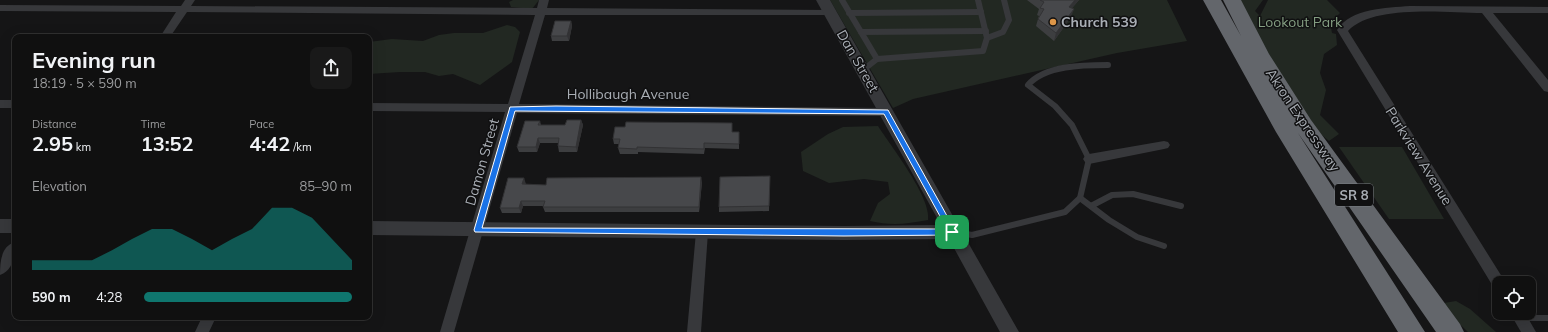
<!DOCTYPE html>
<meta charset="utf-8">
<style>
body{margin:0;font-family:Mulish,sans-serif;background:#191919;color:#f1f3f6;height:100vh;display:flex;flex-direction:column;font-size:15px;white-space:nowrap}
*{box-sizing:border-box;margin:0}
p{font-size:13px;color:#9c9d9f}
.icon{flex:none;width:22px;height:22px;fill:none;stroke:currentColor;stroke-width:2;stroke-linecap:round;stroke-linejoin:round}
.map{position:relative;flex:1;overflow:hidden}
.panel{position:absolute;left:12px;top:34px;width:360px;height:286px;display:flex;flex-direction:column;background:#101010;border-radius:8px;box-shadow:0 4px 16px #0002,0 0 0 1px #303030}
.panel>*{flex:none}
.buttons{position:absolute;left:1492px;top:276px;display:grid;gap:8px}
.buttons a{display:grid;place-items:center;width:44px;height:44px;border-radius:8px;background:#101010;box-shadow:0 4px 16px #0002,0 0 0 1px #303030;font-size:20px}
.pin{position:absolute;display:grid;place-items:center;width:34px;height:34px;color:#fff;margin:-17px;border-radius:8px;box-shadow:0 2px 6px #0006}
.round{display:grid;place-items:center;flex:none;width:42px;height:42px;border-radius:8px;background:#191919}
.overview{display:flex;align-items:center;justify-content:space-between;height:68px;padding:0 20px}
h1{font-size:22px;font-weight:700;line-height:30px}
.stats{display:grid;grid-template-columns:repeat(3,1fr);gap:6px;height:68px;padding:4px 20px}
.stats div{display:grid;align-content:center}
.stats b{font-size:20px;font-weight:700}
.stats small{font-size:11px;font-weight:400}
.stats p{font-size:11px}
.chart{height:112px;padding:8px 20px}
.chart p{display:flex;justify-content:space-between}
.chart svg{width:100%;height:72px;margin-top:4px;fill:#0f766e;opacity:.7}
ul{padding:0 20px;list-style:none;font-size:13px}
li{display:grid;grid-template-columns:64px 48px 1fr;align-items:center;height:30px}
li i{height:10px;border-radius:5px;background:#0f766e}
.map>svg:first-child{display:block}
.green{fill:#222822}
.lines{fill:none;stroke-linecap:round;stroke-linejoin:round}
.service{stroke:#37383b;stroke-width:6}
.minor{fill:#37383b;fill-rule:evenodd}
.tertiary{fill:#37383b;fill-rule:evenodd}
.motorway{fill:#63666b;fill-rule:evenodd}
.wall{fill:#3d3e40}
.shaded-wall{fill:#323234}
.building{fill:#47484b;stroke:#323234}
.route{fill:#1a73e8;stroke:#fff;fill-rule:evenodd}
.poi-dot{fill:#dc9548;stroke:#101011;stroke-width:1.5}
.labels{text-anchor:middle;stroke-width:3;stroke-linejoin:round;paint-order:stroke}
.shield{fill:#101011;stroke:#7b7f84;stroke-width:1}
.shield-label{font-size:13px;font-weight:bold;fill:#a9aeb5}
.poi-label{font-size:14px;font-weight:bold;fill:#a9aeb5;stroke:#101011;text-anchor:start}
.park-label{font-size:14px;fill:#849e82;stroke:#101011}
.street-label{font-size:14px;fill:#a9aeb5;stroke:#101011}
</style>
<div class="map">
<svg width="1548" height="332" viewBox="0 0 1548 332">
<rect width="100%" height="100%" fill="#151516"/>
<g class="green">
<path d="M513 0H539L532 9 511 7 509 2Z"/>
<path d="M830 0H1167L1187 41 1117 53 913 99 893 108Z"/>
<path d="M1228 0H1263L1255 11 1260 16 1268 0H1327L1340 13 1330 23 1332 33 1336 34 1337 45 1324 54 1320 73 1326 90 1320 115 1339 134 1329 141 1312 127Z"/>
<path d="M507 25 515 27 520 32 512 62 480 85 453 74 439 76 425 72H400L369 74V42L392 39 423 41 439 35 454 33H483Z"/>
<path d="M878 126C890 145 932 198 928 220 907 224 891 226 870 221L878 203 890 194 888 182 864 179 829 183 803 171 801 152 828 134 843 127Z"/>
<path d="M1339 147H1402L1444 219H1389Z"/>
<path d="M1456 301 1470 309 1496 332H1468L1447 312 1444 303Z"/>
</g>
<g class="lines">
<g class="service">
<path d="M842 0 877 59 863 70"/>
<path d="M849 13 981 12"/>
<path d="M861 32 986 31"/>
<path d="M987 38 1003 32 1009 20 1004 0"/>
<path d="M877 59 983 51 987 38 978 0"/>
<path d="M1080 198 1109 220 1137 237 1164 246"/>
<path d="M1091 206 1112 195 1133 194 1181 206"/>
<path d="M956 232 972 235 1065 212 1080 198 1089 159 1072 125 1055 106 1028 85C1045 65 1084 65 1108 65"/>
<path d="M1522 318H1548"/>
</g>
<g class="minor">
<path d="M185 0H195L191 6 537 8 539 0H549L547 8 830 10 834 11 835 13 834 15H545L519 104 886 108 892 112 886 116 517 113 454 332H440L505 112 369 111V103L508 104 535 15 187 12 170 37H160L176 12 0 11V5L181 6Z"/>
<path d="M1410 6 1548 7V13H1493L1548 80V92L1544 91 1482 13C1447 13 1373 4 1348 31L1504 280 1505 283H1499V290L1494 288 1337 30C1351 8 1386 8 1410 6Z"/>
<rect x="0" y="100" width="15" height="8"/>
<path d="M1164 141 1168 142 1170 145 1168 148 1164 149 1089 164 1085 162 1083 159 1085 156 1089 154Z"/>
<path d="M702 227 707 228 708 232 701 332H687L696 232 697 228Z"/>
<path d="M15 242C15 254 14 270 0 275 0 262 1 246 15 242Z"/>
<path d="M1510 313H1525L1536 332H1521Z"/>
<path d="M202 317H216L209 332H195Z"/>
</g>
<g class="tertiary">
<path d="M816 0H830L1019 332H1000L949 239 844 240 369 235V221L844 226 941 225Z"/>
<rect x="0" y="219" width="15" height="14"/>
</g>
<path class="motorway" d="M1203 0H1221L1241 36 1223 0H1241L1269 54 1311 120 1460 324 1464 332H1436L1298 133 1425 332H1398L1276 132Z"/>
</g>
<g class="wall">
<path d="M1027 0H1079L1072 8 1071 17 1054 41 1036 26 1038 19 1039 16 1037 15 1039 9Z"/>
<path d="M571 21 572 26 569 41H552L551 36Z"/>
<path d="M581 120 583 125 577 152H559L558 146V143H540L537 152H519L517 147 540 121 541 125H565Z"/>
<path d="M732 123V132H739V149L705 148 704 154 638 152V154H620L618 148 619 144H614L613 139 625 127Z"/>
<path d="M770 176 769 211 719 212V207Z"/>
<path d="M524 178 525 185H546L702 182 699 212H545L543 207 544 206H523L521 213H502L500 208Z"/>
</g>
<g class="shaded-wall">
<path d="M1075 0H1079L1067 14 1069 7Z"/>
<path d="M1074 9 1071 17 1054 41 1056 33Z"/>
<path d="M571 21 572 26 569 41 567 36Z"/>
<path d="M581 120 583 125 577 152 576 147Z"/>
<path d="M538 138 540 143 537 152 536 147Z"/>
<path d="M701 177 702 182 699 212V207Z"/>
<path d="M524 178 526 184 524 190 522 184Z"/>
<path d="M521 201 523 206 521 213 519 208Z"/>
</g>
<g class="building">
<path d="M1040 0H1075L1069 7 1074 9 1056 33 1038 19 1044 9 1040 8 1044 2Z"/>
<path d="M555 21H571L567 36H551Z"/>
<path d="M567 120H581L576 147 558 146 559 138H538L536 147H517L525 121H540L538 125H565Z"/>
<path d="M626 122 732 123V132H739V144L704 143V149L637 147V149L618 148 620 139H613L615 127H625Z"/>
<path d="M770 176 769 206 719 207 720 177Z"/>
<path d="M701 177 699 207H543L545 201H521L519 208H500L508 178H524L522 184 546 185 547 178Z"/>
</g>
<path class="route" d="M556 106 888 110 956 232 952 235 844 236 475 232 474 230 510 107ZM515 111 884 114 947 229 482 228Z"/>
<circle class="poi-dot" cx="1053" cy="22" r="4"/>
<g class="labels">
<rect class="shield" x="1335" y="184" width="38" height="22" rx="3"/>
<g class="shield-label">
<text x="1354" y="200">SR 8</text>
</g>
<g class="poi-label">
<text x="1061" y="27">Church 539</text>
</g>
<g class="park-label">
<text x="1300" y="27">Lookout Park</text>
</g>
<g class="street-label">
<text transform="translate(858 61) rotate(60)" y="5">Dan Street</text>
<text x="628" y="99">Hollibaugh Avenue</text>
<text transform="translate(1303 120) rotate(56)" y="5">Akron Expressway</text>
<text transform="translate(1419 156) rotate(58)" y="5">Parkview Avenue</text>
<text transform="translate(482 162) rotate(-74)" y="5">Damon Street</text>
</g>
</g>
</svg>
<div class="buttons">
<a><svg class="icon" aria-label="locate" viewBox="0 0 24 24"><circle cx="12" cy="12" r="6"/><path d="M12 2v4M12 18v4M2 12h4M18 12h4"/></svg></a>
</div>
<div class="pin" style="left:952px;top:232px;background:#1e9e55"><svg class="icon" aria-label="arrive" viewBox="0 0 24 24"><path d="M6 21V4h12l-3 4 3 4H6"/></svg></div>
<section class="panel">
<div class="overview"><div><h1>Evening run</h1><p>18:19 · 5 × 590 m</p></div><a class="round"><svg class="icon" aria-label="share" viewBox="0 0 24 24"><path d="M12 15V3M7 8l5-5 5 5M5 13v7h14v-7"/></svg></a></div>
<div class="stats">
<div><p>Distance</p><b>2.95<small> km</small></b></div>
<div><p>Time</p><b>13:52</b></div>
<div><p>Pace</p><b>4:42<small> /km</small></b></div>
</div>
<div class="chart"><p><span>Elevation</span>85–90 m</p>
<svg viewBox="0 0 160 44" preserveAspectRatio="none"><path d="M0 44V38L10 38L20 38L30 38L40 32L50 25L60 19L70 19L80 25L90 32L100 25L110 19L120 6L130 6L140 12L150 25L160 38V44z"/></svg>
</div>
<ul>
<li><b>590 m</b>4:28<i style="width:100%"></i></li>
</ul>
</section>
</div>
